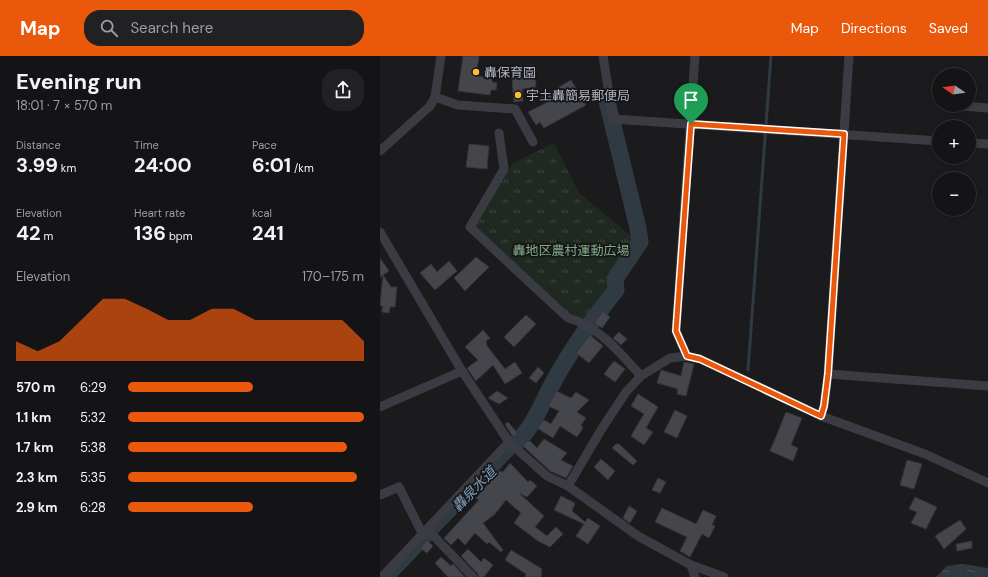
<!DOCTYPE html>
<meta charset="utf-8">
<style>
body{margin:0;font-family:"DM Sans","Noto Sans JP",sans-serif;background:#212123;color:#f1f3f6;height:100vh;display:flex;flex-direction:column;font-size:15px;white-space:nowrap}
*{box-sizing:border-box;margin:0}
p{font-size:13px;color:#9d9ea1}
.icon{flex:none;width:22px;height:22px;fill:none;stroke:currentColor;stroke-width:2;stroke-linecap:round;stroke-linejoin:round}
.map{position:relative;flex:1;overflow:hidden}
.drawer{display:flex;flex-direction:column;background:#141416;width:380px}
.drawer>*{flex:none}
.needle{width:26px;rotate:283deg}
.tools{position:absolute;left:552px;top:12px;display:grid;gap:8px}
.tools a{display:grid;place-items:center;width:44px;height:44px;border-radius:50%;background:#141416;box-shadow:0 2px 6px #0003,0 0 0 1px #333335;font-size:20px}
.pin{position:absolute;display:grid;place-items:center;width:34px;height:34px;color:#fff;margin:-41px -17px;border-radius:50% 50% 50% 0;rotate:-45deg;box-shadow:0 0 4px #0007}
.pin .icon{rotate:45deg}
.round{display:grid;place-items:center;flex:none;width:42px;height:42px;border-radius:16px;background:#212123}
.overview{display:flex;align-items:center;justify-content:space-between;height:68px;padding:0 16px}
h1{font-size:22px;font-weight:700;line-height:30px}
.stats{display:grid;grid-template-columns:repeat(3,1fr);gap:6px;height:68px;padding:4px 16px}
.stats div{display:grid;align-content:center}
.stats b{font-size:20px;font-weight:700}
.stats small{font-size:11px;font-weight:400}
.stats p{font-size:11px}
.chart{height:112px;padding:8px 16px}
.chart p{display:flex;justify-content:space-between}
.chart svg{width:100%;height:72px;margin-top:4px;fill:#ea580c;opacity:.7}
ul{padding:0 16px;list-style:none;font-size:13px}
li{display:grid;grid-template-columns:64px 48px 1fr;align-items:center;height:30px}
li i{height:10px;border-radius:5px;background:#ea580c}
header{display:flex;align-items:center;gap:24px;box-sizing:border-box;height:56px;padding:0 20px;background:#ea580c;color:#fff}
header strong{font-size:19px}
nav{display:flex;gap:22px;margin-inline-start:auto;font-size:14px}
.search{width:280px;height:36px;background:#212123;display:flex;align-items:center;gap:10px;box-sizing:border-box;padding:0 14px;border-radius:16px;color:#9d9ea1;font-size:15px}
main{display:flex;flex:1;min-height:0}
.map>svg:first-child{display:block}
.grass{fill:url(#grass-tufts)}
.water{fill:url(#water-ripples)}
.lines{fill:none;stroke-linecap:round;stroke-linejoin:round}
.stream{stroke:#2f3a43;stroke-width:3}
.canal{stroke:#2f3a43;stroke-width:10}
.river{stroke:#2f3a43;stroke-width:17}
.building{fill:#45464b;stroke:#35343a}
.street{stroke:#3b3c43;stroke-width:9}
.route-casing{stroke:#fff;stroke-width:8}
.route{stroke:#ea580c;stroke-width:5}
.poi-dot{fill:#ffbe31;stroke:#161619;stroke-width:1.5}
.labels{text-anchor:middle;stroke-width:3.5;stroke-linejoin:round;paint-order:stroke}
.poi-label{font-size:13px;fill:#acb1be;stroke:#161619;text-anchor:start}
.park-label{font-size:13px;fill:#82aa85;stroke:#161619}
.water-label{font-size:14px;font-style:italic;fill:#819fbb;stroke:#161619}
</style>
<header>
<strong>Map</strong>
<div class="search"><svg class="icon" aria-label="search" viewBox="0 0 24 24"><circle cx="10" cy="10" r="6"/><path d="M15 15l6 6"/></svg>Search here</div>
<nav><a>Map</a><a>Directions</a><a>Saved</a></nav>
</header>
<main>
<section class="drawer">
<div class="overview"><div><h1>Evening run</h1><p>18:01 · 7 × 570 m</p></div><a class="round"><svg class="icon" aria-label="share" viewBox="0 0 24 24"><path d="M12 15V3M7 8l5-5 5 5M5 13v7h14v-7"/></svg></a></div>
<div class="stats">
<div><p>Distance</p><b>3.99<small> km</small></b></div>
<div><p>Time</p><b>24:00</b></div>
<div><p>Pace</p><b>6:01<small> /km</small></b></div>
</div>
<div class="stats">
<div><p>Elevation</p><b>42<small> m</small></b></div>
<div><p>Heart rate</p><b>136<small> bpm</small></b></div>
<div><p>kcal</p><b>241</b></div>
</div>
<div class="chart"><p><span>Elevation</span>170–175 m</p>
<svg viewBox="0 0 160 44" preserveAspectRatio="none"><path d="M0 44V32L10 38L20 32L30 19L40 6L50 6L60 12L70 19L80 19L90 12L100 12L110 19L120 19L130 19L140 19L150 19L160 32V44z"/></svg>
</div>
<ul>
<li><b>570 m</b>6:29<i style="width:53%"></i></li>
<li><b>1.1 km</b>5:32<i style="width:100%"></i></li>
<li><b>1.7 km</b>5:38<i style="width:93%"></i></li>
<li><b>2.3 km</b>5:35<i style="width:97%"></i></li>
<li><b>2.9 km</b>6:28<i style="width:53%"></i></li>
</ul>
</section>
<div class="map">
<svg width="608" height="521" viewBox="0 0 608 521">
<defs>
<pattern id="grass-tufts" width="24" height="20" patternUnits="userSpaceOnUse"><rect width="24" height="20" fill="#202921"/><path d="M3 7l-1-3M5 7V3M7 7l1-3M15 17l-1-3M17 17v-4M19 17l1-3" fill="none" stroke="#3e463f"/></pattern>
<pattern id="water-ripples" width="26" height="14" patternUnits="userSpaceOnUse"><rect width="26" height="14" fill="#2f3a43"/><path d="M2 4q2-2 4 0t4 0M15 11q2-2 4 0t4 0" fill="none" stroke="#4a545c"/></pattern>
</defs>
<rect width="100%" height="100%" fill="#1b1b1d"/>
<path class="grass" d="M174 87 199 137 256 184 229 227 234 232 207 267 190 261 94 171 133 107Z"/>
<path class="water" d="M583 508 608 512V521H556L567 510Z"/>
<g class="lines">
<path class="stream" d="M368 314 391 0"/>
<g class="canal">
<path d="M55 473 132 393"/>
<path d="M10 521 49 480"/>
</g>
<path class="river" d="M137 386C155 369 163 344 175 323 192 292 213 263 236 234L235 223 260 186 258 172 227 45"/>
</g>
<g class="building">
<path d="M83 0H99L96 20 112 22V26L117 27 116 34H111L110 39 78 35Z"/>
<path d="M154 9 156 31 142 33 143 45 134 46 131 12Z"/>
<path d="M191 24 206 49 164 72 160 66 156 69 148 56 178 41 159 43Z"/>
<path d="M89 88 109 90 107 113 86 111Z"/>
<path d="M96 201 109 211 85 235 74 222Z"/>
<path d="M0 202 9 215 3 219 11 231H17L15 251H10L9 257 2 256 3 250H0L3 219 0 221Z"/>
<path d="M69 205 77 215 55 234 40 217 51 208 57 216Z"/>
<path d="M223 255 230 261 222 272 214 267Z"/>
<path d="M146 259 156 268 134 291 124 281Z"/>
<path d="M103 274 110 282 106 285 107 290 125 313 135 306 142 317 125 328 113 309 96 325 87 312 98 304 85 291Z"/>
<path d="M239 276 247 283 241 289 233 282Z"/>
<path d="M210 279 223 290 209 307 196 297Z"/>
<path d="M234 305 245 313 235 326 224 318Z"/>
<path d="M304 306 314 308 306 340 297 338 298 333 277 327 281 314 301 320Z"/>
<path d="M158 311 164 317 156 327 149 322Z"/>
<path d="M117 335 128 342 119 348 108 342Z"/>
<path d="M176 335 191 342 196 336 209 344 197 356 206 362 201 369 203 372 197 381 180 370 173 382 157 372 164 364 171 368 179 355 168 350Z"/>
<path d="M258 338 278 351 266 372 273 376 264 389 251 380 264 358 251 350Z"/>
<path d="M295 354 307 360 297 382 284 376Z"/>
<path d="M406 356 422 362 411 389 418 392 413 405 390 395Z"/>
<path d="M128 366 138 378 133 381 125 368Z"/>
<path d="M164 383 187 397 181 404 193 410 186 422 170 415 143 390 147 385H150L157 392Z"/>
<path d="M236 388H239L257 405 253 409 232 392Z"/>
<path d="M221 403 235 415 228 424 214 411Z"/>
<path d="M527 404 542 408 534 433 520 429Z"/>
<path d="M130 407 148 426 150 424 157 430 147 441 139 437 164 460 155 471 167 480 176 471 183 478 170 491 158 485 134 467 141 457 126 444 115 458 103 467 123 494 121 496 109 486 107 488 95 477 85 489 78 482 71 489 64 482 99 444 96 442 119 415 123 416Z"/>
<path d="M278 422 286 426 280 437 272 434Z"/>
<path d="M181 440 195 447 192 455 205 466 208 462 220 470 208 488 196 480 204 468 174 454Z"/>
<path d="M535 441 557 451 546 473 531 467 537 456 529 453Z"/>
<path d="M249 450 257 455 250 467 243 462Z"/>
<path d="M282 452 316 468 323 454 336 460 332 469 335 470 329 482 322 478 310 501 300 495 307 481 275 466Z"/>
<path d="M580 464 586 473 564 493 555 480Z"/>
<path d="M47 484 53 490 47 497 40 492Z"/>
<path d="M592 485V492L577 495 576 488Z"/>
<path d="M88 493 101 506 104 502 113 509 104 521H99L97 517 81 500Z"/>
<path d="M131 494 162 513 161 521H145L146 518 125 504Z"/>
<path d="M61 501 71 510 73 508 85 521H68L55 507Z"/>
</g>
<g class="lines">
<g class="street">
<path d="M223 0 233 63 559 85"/>
<path d="M55 41 78 49 135 53 153 86"/>
<path d="M569 49 608 52"/>
<path d="M119 77 124 113 90 171 188 262C219 270 240 297 261 320"/>
<path d="M589 87 608 88"/>
<path d="M0 95 50 50 55 41 61 0"/>
<path d="M0 176 82 315 129 386 167 420 188 430 258 480 311 509 344 521"/>
<path d="M307 300 296 275 315 0"/>
<path d="M448 318 608 330"/>
<path d="M0 351 82 315"/>
<path d="M441 360 444 350 448 318 469 0"/>
<path d="M188 430 221 374 246 336 261 320 290 302 307 300 320 303 441 360 545 398 608 427"/>
<path d="M0 439 19 431 43 479"/>
<path d="M48 474 93 521"/>
<path d="M311 509 315 521"/>
<path d="M2 521 129 386"/>
</g>
</g>
<g class="lines">
<defs>
<path id="route" d="M311 68 464 78 448 318 444 350 441 360 320 303 307 300 296 275Z"/>
</defs>
<use href="#route" class="route-casing"/>
<use href="#route" class="route"/>
</g>
<g class="poi-dot">
<circle cx="96" cy="16" r="4"/>
<circle cx="138" cy="39" r="4"/>
</g>
<g class="labels">
<g class="poi-label">
<text x="104" y="21">轟保育園</text>
<text x="146" y="44">宇土轟簡易郵便局</text>
</g>
<g class="park-label">
<text x="191" y="199">轟地区農村運動広場</text>
</g>
<g class="water-label">
<text transform="translate(94 433) rotate(-46)" y="5">轟泉水道</text>
</g>
</g>
</svg>
<div class="tools">
<a><svg class="needle" viewBox="-14 -14 28 28"><path d="M0-13l5 13h-10z" fill="#e53935"/><path d="M0 13l5-13h-10z" fill="#9d9ea1"/></svg></a>
<a>+</a>
<a>−</a>
</div>
<div class="pin" style="left:311px;top:68px;background:#1e9e55"><svg class="icon" aria-label="arrive" viewBox="0 0 24 24"><path d="M6 21V4h12l-3 4 3 4H6"/></svg></div>
</div>
</main>
